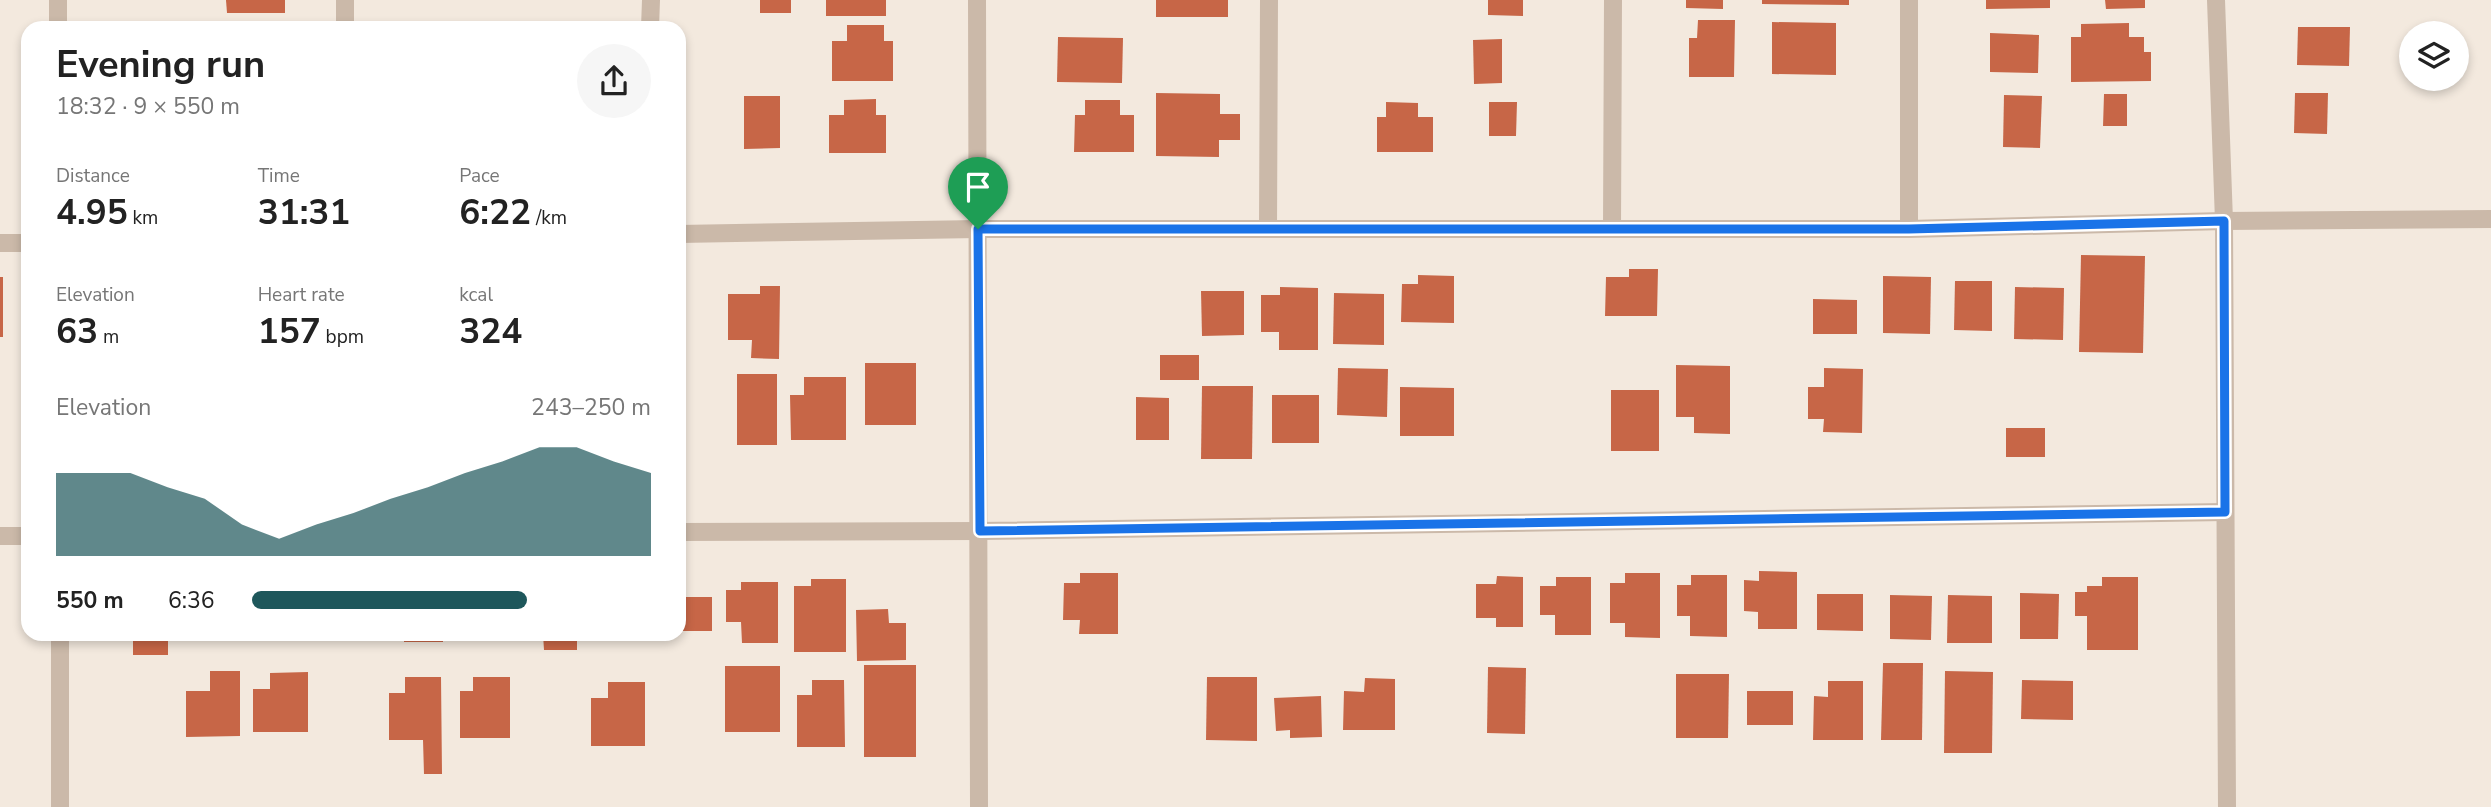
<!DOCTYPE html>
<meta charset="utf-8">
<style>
body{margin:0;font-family:"Nunito Sans",sans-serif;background:#f6f6f6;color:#222;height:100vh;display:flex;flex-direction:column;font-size:26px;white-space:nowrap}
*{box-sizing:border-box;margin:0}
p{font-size:23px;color:#767676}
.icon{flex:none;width:38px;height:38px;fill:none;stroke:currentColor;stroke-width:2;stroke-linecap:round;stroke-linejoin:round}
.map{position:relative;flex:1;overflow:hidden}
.details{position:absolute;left:21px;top:21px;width:665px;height:620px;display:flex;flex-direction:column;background:#fff;border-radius:21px;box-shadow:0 4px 10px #0003}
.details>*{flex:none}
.buttons{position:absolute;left:2399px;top:21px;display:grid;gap:14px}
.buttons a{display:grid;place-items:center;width:70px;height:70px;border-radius:50%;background:#fff;box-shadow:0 4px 10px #0003;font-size:35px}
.pin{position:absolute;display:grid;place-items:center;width:60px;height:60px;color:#fff;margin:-72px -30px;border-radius:50% 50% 50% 0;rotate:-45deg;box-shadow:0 0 7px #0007}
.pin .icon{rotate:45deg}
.round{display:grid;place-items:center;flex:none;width:74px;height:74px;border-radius:37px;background:#f6f6f6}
.overview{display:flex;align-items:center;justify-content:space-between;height:119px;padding:0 35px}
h1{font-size:38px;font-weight:700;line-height:52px}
.figures{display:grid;grid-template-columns:repeat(3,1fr);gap:10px;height:119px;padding:7px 35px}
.figures div{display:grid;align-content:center}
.figures b{font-size:35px;font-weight:700}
.figures small{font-size:19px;font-weight:400}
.figures p{font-size:19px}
.chart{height:196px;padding:14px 35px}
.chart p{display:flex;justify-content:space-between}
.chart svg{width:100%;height:126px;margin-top:7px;fill:#1e575b;opacity:.7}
ul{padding:0 35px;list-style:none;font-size:23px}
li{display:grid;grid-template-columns:112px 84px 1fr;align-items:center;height:52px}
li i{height:18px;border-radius:9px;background:#1e575b}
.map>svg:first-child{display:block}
.building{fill:#c76647}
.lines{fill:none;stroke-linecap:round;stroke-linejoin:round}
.street{stroke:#cbb9a9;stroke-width:18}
.route-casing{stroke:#fff;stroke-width:14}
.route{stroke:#1a73e8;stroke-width:9}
</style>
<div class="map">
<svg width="2491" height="807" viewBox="0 0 2491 807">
<rect width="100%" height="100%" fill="#f3e9de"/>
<g class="building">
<path d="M226 0H285V13H227Z"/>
<rect x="760" y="0" width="31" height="13"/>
<rect x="826" y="0" width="60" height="16"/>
<rect x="1156" y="0" width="72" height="17"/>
<path d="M1488 0H1523V16L1488 15Z"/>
<path d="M1686 0H1723V9L1686 8Z"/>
<path d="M1762 0H1849V5L1762 4Z"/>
<path d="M1986 0H2050V8L1986 9Z"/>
<path d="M2105 0H2145V8L2106 9Z"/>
<path d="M1698 20H1735L1734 77H1689V38H1697Z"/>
<path d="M1772 22 1836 23V75L1772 74Z"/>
<path d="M2129 23V37H2144V52H2151V81L2071 82V37H2081V24Z"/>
<path d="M847 25H884V41H893V81H832V41H847Z"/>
<path d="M2298 27H2350L2349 66 2297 65Z"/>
<path d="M1990 33 2039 35 2038 73 1990 72Z"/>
<path d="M1058 37 1123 38 1122 83 1057 82Z"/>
<path d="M1502 39V83L1474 84 1473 40Z"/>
<path d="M1156 93 1220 94V114H1240V140H1219V157L1156 156Z"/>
<path d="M2295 93H2328L2327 134 2294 133Z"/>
<path d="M2104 94H2127V126H2103Z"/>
<path d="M2004 95 2042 96 2040 148 2003 147Z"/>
<path d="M744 96H780V148L744 149Z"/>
<path d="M876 99V115H886V153H829V115H844V100Z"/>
<path d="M1085 100H1120V115H1134V152H1074L1075 115H1085Z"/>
<path d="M1386 102 1418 103V117H1433V152H1377V117H1386Z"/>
<path d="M1489 102H1517L1516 136H1489Z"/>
<path d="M2081 255 2145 256 2143 353 2079 352Z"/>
<path d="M1629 269H1658L1657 316H1605L1606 277H1629Z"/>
<path d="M1418 275 1454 276V323L1401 322 1402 284H1418Z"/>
<path d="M1883 276 1931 277 1930 334 1883 333Z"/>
<rect x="0" y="277" width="3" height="60"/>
<path d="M1955 281H1992V331L1954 330Z"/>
<path d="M760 286H780L779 359 751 358 752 340H728V294H760Z"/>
<path d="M1280 287 1318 288V350H1279V332H1261V295H1280Z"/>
<path d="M2015 287 2064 288 2063 340 2014 339Z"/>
<path d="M1201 291H1244V335L1202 336Z"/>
<path d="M1334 293 1384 294V345L1333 344Z"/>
<path d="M1813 299 1857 300V334H1813Z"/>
<rect x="1160" y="355" width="39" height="25"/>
<rect x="865" y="363" width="51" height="62"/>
<path d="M1676 365 1730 366V434L1694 433V417H1676Z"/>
<path d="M1338 368 1388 369 1387 417 1337 415Z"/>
<path d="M1824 368 1863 369 1862 433 1823 432 1824 419H1808V387H1824Z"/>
<rect x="737" y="374" width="40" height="71"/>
<path d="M804 377H846V440H791L790 395H804Z"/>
<path d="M1202 386H1253L1252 459H1201Z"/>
<path d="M1400 387 1454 388V436H1400Z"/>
<rect x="1611" y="390" width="48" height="61"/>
<rect x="1272" y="395" width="47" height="48"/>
<path d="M1136 397 1169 398V440H1136Z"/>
<rect x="2006" y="428" width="39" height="29"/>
<path d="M1759 571 1797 572V629H1758V612L1744 611V580L1759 581Z"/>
<path d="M1080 573H1118V634H1079L1080 620H1063L1064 583H1080Z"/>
<path d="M1625 573H1660V638L1625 637V623H1610V583H1625Z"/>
<path d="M1691 575H1727V637L1690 636V616H1677V585H1691Z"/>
<path d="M1497 576 1523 577V627H1496V618H1476V584H1496Z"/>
<path d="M1556 577H1591V635H1555V615H1540V586H1556Z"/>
<path d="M2102 577H2138V650H2087V616H2075V592H2087V586H2102Z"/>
<path d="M811 579H846V652H794V586H811Z"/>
<path d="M741 582H778V643H742L741 622H726V590H741Z"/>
<path d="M2020 593 2059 594 2058 639H2020Z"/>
<path d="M1817 594H1863V631L1817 630Z"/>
<path d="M1890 595 1932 596 1931 640 1890 639Z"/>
<path d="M1948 595 1992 596V643H1947Z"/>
<rect x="679" y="597" width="33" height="34"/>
<path d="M888 609 889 623H906V660L857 661 856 610Z"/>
<path d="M118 634H168V655H133V639L118 640Z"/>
<rect x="404" y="634" width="39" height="8"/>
<path d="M543 634H577V650H544Z"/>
<path d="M1883 663H1923L1922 740H1881Z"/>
<rect x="864" y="665" width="52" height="92"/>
<rect x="725" y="666" width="55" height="66"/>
<path d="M1488 667 1526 668 1525 734 1487 733Z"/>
<path d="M210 671H240V736L186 737V691H210Z"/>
<path d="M1945 671 1993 672 1992 753H1944Z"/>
<path d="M308 672V732H253V689H270V673Z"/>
<path d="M1676 674H1729L1728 738H1676Z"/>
<path d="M405 677H441L442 774H424L423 740H389V693H405Z"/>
<path d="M473 677H510V738H460V691H473Z"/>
<path d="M1207 677H1257V741L1206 740Z"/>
<path d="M1365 678 1395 679V730H1343L1344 691 1364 692Z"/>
<path d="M812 680H844L845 747H797V695H812Z"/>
<path d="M2022 680 2073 681V720L2021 719Z"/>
<path d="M1828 681H1863V740H1813L1814 696 1828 697Z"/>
<path d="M608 682H645V746H591V698H608Z"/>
<rect x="1747" y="691" width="46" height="34"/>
<path d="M1321 696 1322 737 1290 738V730L1276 731 1274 698Z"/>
</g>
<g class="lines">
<g class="street">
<path d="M58 0V28"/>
<path d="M977 0 979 807"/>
<path d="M1909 0V229"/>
<path d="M2216 0 2224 221 2227 807"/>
<path d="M345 28V0"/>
<path d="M650 28 651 0"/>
<path d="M1268 229 1269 0"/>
<path d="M1612 229 1613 0"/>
<path d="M679 234 978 229H1909L2224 221 2491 219"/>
<path d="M0 243H28"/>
<path d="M679 532 980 531 2225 512"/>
<path d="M0 536H28"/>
<path d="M60 634V807"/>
</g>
</g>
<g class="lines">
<defs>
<path id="route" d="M2224 221 2225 512 980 531 978 229H1909Z"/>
</defs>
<use href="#route" class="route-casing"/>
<use href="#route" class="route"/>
</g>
</svg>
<div class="buttons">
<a><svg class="icon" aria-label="layers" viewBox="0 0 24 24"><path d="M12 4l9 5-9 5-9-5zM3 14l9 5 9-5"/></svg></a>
</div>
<div class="pin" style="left:978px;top:229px;background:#1e9e55"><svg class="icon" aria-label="arrive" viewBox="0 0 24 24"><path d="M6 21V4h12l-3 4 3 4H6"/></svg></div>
<section class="details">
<div class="overview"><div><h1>Evening run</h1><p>18:32 · 9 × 550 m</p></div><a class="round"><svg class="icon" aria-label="share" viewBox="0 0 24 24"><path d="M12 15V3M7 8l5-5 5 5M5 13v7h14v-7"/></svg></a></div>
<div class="figures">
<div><p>Distance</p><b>4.95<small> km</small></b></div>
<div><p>Time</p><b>31:31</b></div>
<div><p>Pace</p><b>6:22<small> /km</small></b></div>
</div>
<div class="figures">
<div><p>Elevation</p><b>63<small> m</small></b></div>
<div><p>Heart rate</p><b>157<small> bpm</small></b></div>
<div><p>kcal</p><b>324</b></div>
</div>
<div class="chart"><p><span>Elevation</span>243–250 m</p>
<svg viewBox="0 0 160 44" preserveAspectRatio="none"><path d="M0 44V15L10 15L20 15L30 20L40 24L50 33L60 38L70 33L80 29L90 24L100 20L110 15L120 11L130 6L140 6L150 11L160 15V44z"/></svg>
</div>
<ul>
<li><b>550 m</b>6:36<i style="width:69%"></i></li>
</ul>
</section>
</div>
